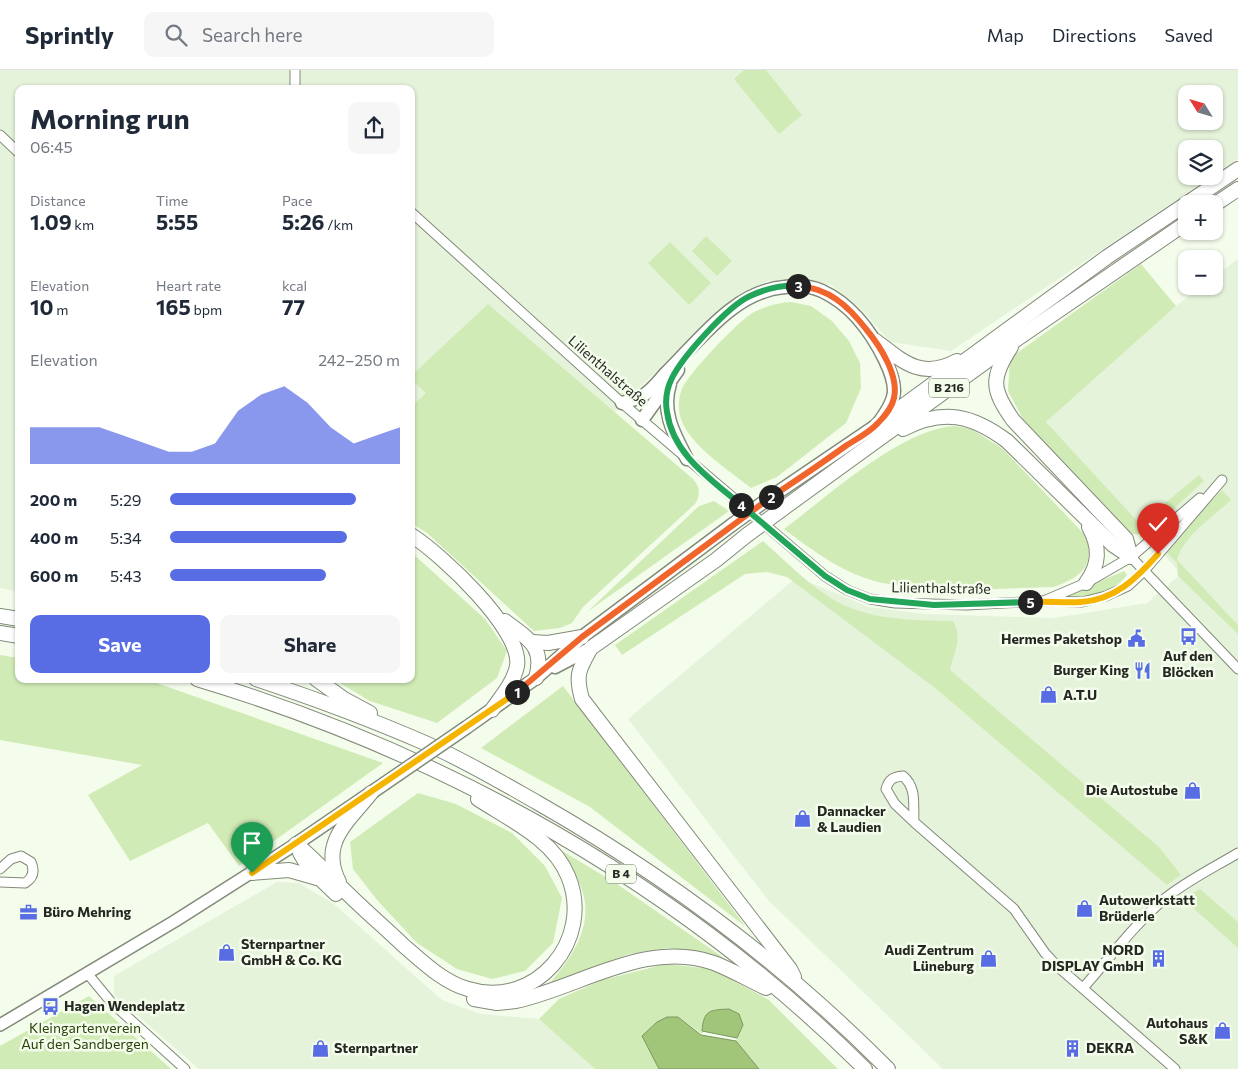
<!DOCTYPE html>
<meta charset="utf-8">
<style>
body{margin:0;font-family:Commissioner,sans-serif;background:#f6f6f7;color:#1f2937;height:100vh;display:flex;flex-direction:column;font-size:19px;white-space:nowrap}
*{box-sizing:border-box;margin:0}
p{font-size:16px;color:#747a83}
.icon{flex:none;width:28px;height:28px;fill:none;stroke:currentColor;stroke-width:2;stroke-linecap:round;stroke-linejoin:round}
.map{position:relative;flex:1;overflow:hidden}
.drawer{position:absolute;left:15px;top:15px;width:400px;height:598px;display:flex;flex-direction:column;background:#fff;border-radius:10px;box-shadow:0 1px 4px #0004}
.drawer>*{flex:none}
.needle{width:32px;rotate:307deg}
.controls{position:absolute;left:1178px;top:15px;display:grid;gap:10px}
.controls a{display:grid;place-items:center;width:45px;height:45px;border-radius:10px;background:#fff;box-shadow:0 1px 4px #0004;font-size:25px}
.pin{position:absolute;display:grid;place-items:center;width:42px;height:42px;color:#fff;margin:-51px -21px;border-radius:50% 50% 50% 0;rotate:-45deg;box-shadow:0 0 5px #0007}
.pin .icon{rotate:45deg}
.km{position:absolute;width:25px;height:25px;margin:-12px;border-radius:50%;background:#222;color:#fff;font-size:14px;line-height:25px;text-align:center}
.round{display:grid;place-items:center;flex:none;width:52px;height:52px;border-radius:10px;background:#f6f6f7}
.headline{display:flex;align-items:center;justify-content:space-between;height:85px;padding:0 15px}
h1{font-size:28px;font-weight:700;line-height:38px}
.metrics{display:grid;grid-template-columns:repeat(3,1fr);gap:8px;height:85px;padding:5px 15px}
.metrics div{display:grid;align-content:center}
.metrics b{font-size:21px;font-weight:700}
.metrics small{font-size:14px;font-weight:400}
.metrics p{font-size:14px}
.chart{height:140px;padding:10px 15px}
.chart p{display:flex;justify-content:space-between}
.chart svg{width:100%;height:90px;margin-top:5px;fill:#586de4;opacity:.7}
.action{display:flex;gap:10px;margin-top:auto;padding:10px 15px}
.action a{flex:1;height:58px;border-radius:10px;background:#586de4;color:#fff;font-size:20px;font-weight:700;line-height:58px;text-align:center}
.action a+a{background:#f6f6f7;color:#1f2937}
ul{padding:0 15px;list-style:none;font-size:16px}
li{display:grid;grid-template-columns:80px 60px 1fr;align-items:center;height:38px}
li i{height:12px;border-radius:6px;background:#586de4}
header{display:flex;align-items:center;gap:30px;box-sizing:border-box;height:70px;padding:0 25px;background:#fff;border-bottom:1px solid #e0e1e3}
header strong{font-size:24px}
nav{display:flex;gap:28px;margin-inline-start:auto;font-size:18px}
.search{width:350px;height:45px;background:#f6f6f7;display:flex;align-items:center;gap:12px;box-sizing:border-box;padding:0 18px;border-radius:10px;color:#747a83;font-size:19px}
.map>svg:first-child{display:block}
.built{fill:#e6f3db;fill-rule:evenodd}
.green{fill:#d1ebb6}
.water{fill:#a1c679;stroke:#7c975f}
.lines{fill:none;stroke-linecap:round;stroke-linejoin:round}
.minor-casing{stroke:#828a7a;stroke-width:11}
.secondary-casing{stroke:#828a7a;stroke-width:14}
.primary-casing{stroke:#828a7a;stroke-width:15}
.trunk-casing{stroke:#828a7a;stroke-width:16}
.minor{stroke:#fff;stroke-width:9}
.secondary{stroke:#fff;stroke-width:11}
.primary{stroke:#fff;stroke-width:12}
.trunk{stroke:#fff;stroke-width:14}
.primary-bridge-casing{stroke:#828a7a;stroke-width:15;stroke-linecap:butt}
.trunk-bridge-casing{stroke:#828a7a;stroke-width:16;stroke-linecap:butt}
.primary-bridge{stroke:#fff;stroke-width:12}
.trunk-bridge{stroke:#fff;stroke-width:14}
.split-1-casing{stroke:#fff;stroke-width:10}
.split-2-casing{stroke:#fff;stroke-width:10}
.split-3-casing{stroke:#fff;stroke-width:10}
.split-4-casing{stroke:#fff;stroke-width:10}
.split-5-casing{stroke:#fff;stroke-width:10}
.split-6-casing{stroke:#fff;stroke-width:10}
.split-1{stroke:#f5b400;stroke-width:6}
.split-2{stroke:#f0652b;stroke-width:6}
.split-3{stroke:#f0652b;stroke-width:6}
.split-4{stroke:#22a559;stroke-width:6}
.split-5{stroke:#22a559;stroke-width:6}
.split-6{stroke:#f5b400;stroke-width:6}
.labels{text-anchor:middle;stroke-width:5;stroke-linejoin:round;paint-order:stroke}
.shield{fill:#f4fdec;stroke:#63685f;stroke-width:1}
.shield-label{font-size:12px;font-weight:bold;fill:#252822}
.street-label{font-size:14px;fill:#252822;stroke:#f4fdec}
.poi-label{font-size:14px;font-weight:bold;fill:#252822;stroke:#f4fdec;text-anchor:start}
.park-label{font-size:14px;fill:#2b4209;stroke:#f4fdec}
</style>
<header>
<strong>Sprintly</strong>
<div class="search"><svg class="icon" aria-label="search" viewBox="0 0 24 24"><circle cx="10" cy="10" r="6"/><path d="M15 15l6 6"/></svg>Search here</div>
<nav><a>Map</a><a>Directions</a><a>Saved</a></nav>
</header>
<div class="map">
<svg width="1238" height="999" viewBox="0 0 1238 999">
<rect width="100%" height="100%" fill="#f4fdec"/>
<g class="built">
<path d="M0 0H1238V89L1214 105V79H1186V106H1212L951 281 890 272 862 240 831 215 801 209 767 211 721 238 466 488 411 438V19H19V522L0 518ZM1186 24H1214V51H1186Z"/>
<path d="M1238 189V999H943L768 830 628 649 797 507 869 537 925 544 1054 548 1147 533 1181 504 1046 352 1176 236 1202 216H1214V207Z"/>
<path d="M277 812 299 813 334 834 442 930 481 944 539 949 595 999H199L114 925V906Z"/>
</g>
<g class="green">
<path d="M744 0H766L802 45 779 64 734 9Z"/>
<path d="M706 166 732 191 717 206 692 181Z"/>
<path d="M670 172 711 213 689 235 648 193Z"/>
<path d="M1141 194 1176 236 1046 352 1140 454 1199 405 1204 411 1145 465 1133 464 1117 454 1023 349 1008 321 1010 288Z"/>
<path d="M791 232 811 236 832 251 849 271 860 293 861 318 846 353 777 407 751 418C730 401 690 376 681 349 678 340 678 328 682 319 688 304 739 250 754 242 767 236 777 233 791 232Z"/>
<path d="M488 234 693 409C700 417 701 425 695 434L583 537 572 553 560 558 534 561 427 463 411 453V428L414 424 411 421V337L426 323 411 309V306Z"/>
<path d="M955 356 971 359 1002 378 1085 465C1096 496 1082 506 1054 517L941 521C923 513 902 517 883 513 847 506 813 481 784 459 827 427 902 358 955 356Z"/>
<path d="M1222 420 1231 430C1213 447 1184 465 1177 490L1238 555V564L1178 506 1177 493 1164 480Z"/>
<path d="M714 431 729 441 587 542 699 436Z"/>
<path d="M763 471C788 493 820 527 851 538 884 551 919 550 953 551 963 568 954 582 950 600L1160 778 1181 805 1167 815 935 618 787 507 767 502 745 504 622 585 615 575Z"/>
<path d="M411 482 485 549 507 581 497 608 437 653 370 631 333 609H411Z"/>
<path d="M1124 501 1127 505C1113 525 1080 527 1058 529Z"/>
<path d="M0 585 19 588V609H135L151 611 383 693 239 796 208 753 130 791 88 725 142 695 0 670Z"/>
<path d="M563 616 746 857 590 737 481 678Z"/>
<path d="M418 723 456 734 512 763 545 796 562 828 553 873 525 901 492 909 457 899 417 873 377 830 353 799 350 772Z"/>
<path d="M559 779 614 812 724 888 668 878 629 884 549 914C574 885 597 852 579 812 574 800 565 789 559 779Z"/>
<path d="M1200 819 1238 852V878L1182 828Z"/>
<path d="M666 894 712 899 769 930 838 999H759L736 971 743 955 729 939 713 940 702 964 678 947 642 966 659 999H595L539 949 559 929 602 910Z"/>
<path d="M89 926 171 999H0V976Z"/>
</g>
<g class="water">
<path d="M729 939 739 944 743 955 737 968 702 961C704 940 709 940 729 939Z"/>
<path d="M667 947H678L701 965 736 971 759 999H659L642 966 657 952Z"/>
</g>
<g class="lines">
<defs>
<g id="minor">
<path d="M295 0V19"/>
<path d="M0 65 19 83"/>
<path d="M411 142 622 333 825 506 847 520 870 529 895 533 967 535 1043 531 1082 532 1106 526 1128 516 1144 501 1222 410"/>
<path d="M1131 487 1238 599"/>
<path d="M1046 530 1086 513 1131 487 1200 428"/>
<path d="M914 752 895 734 886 719C889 709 893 707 903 706 917 718 913 734 914 752L1014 839 1045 883 1056 895 1175 999"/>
<path d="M0 799 11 789 21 786 31 792C35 801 33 808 25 813L0 812"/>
<path d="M87 903 111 932 185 999"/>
<path d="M1083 918C1109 889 1133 856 1163 830 1186 811 1213 798 1238 783"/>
</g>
<path id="secondary" d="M0 955 175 851 296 774"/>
<g id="primary">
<path d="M670 314C661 342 674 364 687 389"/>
<path d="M622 333C629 331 638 329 644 325 652 320 659 311 665 304 700 270 734 221 785 217 798 215 811 216 822 221 852 235 871 261 885 290 899 319 897 329 877 355L768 429"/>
<path d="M642 350 678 300"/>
<path d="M555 597 591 578"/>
<path d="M467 657 536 608 582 567 733 454"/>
<path d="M296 774 384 714"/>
</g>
<g id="trunk">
<path d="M1214 135 1238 119"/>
<path d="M876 271C903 292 922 310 957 291"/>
<path d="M1011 277C990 309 992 320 1013 350L1126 469 1131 487"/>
<path d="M877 355 1107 187 1238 99"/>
<path d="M903 359C943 338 972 345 1007 371L1113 475 1131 487"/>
<path d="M781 440 1017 269 1186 153"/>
<path d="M411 465C440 483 523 560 517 596 514 612 501 627 492 640"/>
<path d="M747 465 716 490 591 578C579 599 575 605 582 629L790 899 794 907"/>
<path d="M1086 513C1100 494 1100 477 1089 457"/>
<path d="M0 546 19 549"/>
<path d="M505 551C528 569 545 576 536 608"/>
<path d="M0 563 19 566"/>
<path d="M532 572 548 573 582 567"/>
<path d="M197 609C446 684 679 814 865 999"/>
<path d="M256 609C313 628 370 649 425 673 464 690 501 712 538 733 666 806 784 894 888 999"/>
<path d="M316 609 344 629 370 643"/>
<path d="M296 774C313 788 327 803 342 818 362 838 383 856 403 875 423 892 443 912 468 919 535 940 595 870 568 806 553 769 510 750 478 729"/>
<path d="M300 783 309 798 336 824"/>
<path d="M252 803 289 800 317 808"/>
<path d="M339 812C319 773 348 752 371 723"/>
<path d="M474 929 497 933 516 931C580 917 647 869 714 893 732 900 749 910 766 918"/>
</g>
</defs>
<use href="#minor" class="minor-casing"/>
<use href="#secondary" class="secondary-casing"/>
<use href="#primary" class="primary-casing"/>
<use href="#trunk" class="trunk-casing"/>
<use href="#minor" class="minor"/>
<use href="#secondary" class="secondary"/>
<use href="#primary" class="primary"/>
<use href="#trunk" class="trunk"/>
<defs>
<g id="primary-bridge">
<path d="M733 454 768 429"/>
<path d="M384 714 467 657"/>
</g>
<path id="trunk-bridge" d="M747 465 781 440"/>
</defs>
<use href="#primary-bridge" class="primary-bridge-casing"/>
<use href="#trunk-bridge" class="trunk-bridge-casing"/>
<use href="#primary-bridge" class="primary-bridge"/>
<use href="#trunk-bridge" class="trunk-bridge"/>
</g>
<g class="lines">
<defs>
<path id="split-1" d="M252 803 517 622"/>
<path id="split-2" d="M517 622 582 567 771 427"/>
<path id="split-3" d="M771 427C797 410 822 393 847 375 857 369 870 362 878 353 885 346 892 337 894 328 899 305 880 276 866 259 848 236 829 218 798 216"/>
<path id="split-4" d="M741 435C711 409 673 385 667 342 665 331 667 318 672 308 683 286 728 236 750 226 765 219 782 215 798 216"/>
<path id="split-5" d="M741 435 825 506 847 520 870 529 934 535 1030 532"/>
<path id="split-6" d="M1030 532C1046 531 1064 533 1081 532 1115 530 1137 508 1158 484"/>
</defs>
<use href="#split-1" class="split-1-casing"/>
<use href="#split-2" class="split-2-casing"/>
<use href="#split-3" class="split-3-casing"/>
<use href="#split-4" class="split-4-casing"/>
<use href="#split-5" class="split-5-casing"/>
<use href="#split-6" class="split-6-casing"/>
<use href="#split-1" class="split-1"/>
<use href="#split-2" class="split-2"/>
<use href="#split-3" class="split-3"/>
<use href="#split-4" class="split-4"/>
<use href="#split-5" class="split-5"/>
<use href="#split-6" class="split-6"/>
</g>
<defs>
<symbol id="bus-bare" viewBox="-9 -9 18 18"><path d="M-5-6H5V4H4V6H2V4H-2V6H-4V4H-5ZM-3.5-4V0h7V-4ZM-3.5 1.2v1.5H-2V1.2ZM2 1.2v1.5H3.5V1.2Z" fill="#586de4" stroke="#f4fdec" stroke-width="2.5" paint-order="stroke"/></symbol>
<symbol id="civic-bare" viewBox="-9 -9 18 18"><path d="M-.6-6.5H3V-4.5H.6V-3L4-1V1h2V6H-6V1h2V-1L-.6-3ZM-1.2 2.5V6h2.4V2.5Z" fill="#586de4" stroke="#f4fdec" stroke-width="2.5" paint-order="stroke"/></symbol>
<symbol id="restaurant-bare" viewBox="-9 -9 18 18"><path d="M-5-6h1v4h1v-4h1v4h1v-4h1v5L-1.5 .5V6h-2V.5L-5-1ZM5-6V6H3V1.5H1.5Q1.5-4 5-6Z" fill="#586de4" stroke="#f4fdec" stroke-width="2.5" paint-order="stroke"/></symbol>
<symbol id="shop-bare" viewBox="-9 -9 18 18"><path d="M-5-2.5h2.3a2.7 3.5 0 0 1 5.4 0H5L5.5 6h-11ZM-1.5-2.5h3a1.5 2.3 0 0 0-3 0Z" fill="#586de4" stroke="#f4fdec" stroke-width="2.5" paint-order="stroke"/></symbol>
<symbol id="office-bare" viewBox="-9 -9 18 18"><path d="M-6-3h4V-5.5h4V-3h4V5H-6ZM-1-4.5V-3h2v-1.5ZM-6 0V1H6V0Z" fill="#586de4" stroke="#f4fdec" stroke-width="2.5" paint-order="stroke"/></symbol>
<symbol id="building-bare" viewBox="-9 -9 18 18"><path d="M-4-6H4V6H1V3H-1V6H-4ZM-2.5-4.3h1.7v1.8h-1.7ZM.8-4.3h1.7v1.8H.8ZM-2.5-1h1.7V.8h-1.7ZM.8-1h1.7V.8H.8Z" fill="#586de4" stroke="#f4fdec" stroke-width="2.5" paint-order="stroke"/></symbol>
</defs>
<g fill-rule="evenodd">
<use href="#bus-bare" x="1176" y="554" width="25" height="25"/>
<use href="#civic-bare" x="1124" y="556" width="25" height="25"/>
<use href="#restaurant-bare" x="1130" y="588" width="25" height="25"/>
<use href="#shop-bare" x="1036" y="612" width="25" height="25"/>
<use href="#shop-bare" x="1180" y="708" width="25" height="25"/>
<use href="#shop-bare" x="790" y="736" width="25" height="25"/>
<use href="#shop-bare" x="1072" y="826" width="25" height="25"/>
<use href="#office-bare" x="16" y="830" width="25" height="25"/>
<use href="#shop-bare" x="214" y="870" width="25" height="25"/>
<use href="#shop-bare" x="976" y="876" width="25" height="25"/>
<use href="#building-bare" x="1146" y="876" width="25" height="25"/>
<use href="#bus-bare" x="38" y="924" width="25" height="25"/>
<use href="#shop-bare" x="1210" y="948" width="25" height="25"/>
<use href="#shop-bare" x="308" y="966" width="25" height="25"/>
<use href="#building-bare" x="1060" y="966" width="25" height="25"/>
</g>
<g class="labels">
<g class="shield">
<rect x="929" y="308.5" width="40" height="19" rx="4"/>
<rect x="606" y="794.5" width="30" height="19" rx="4"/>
</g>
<g class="shield-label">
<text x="949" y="322">B 216</text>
<text x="621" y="808">B 4</text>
</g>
<g class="street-label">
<text transform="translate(608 301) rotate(41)" y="5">Lilienthalstraße</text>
<text transform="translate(941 518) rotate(1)" y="5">Lilienthalstraße</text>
</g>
<g class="poi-label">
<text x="1122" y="574" text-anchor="end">Hermes Paketshop</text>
<text x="1188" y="591" text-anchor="middle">Auf den<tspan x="1188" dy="16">Blöcken</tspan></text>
<text x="1129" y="605" text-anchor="end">Burger King</text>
<text x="1063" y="630">A.T.U</text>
<text x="1178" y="725" text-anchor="end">Die Autostube</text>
<text x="817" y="746">Dannacker<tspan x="817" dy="16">&amp; Laudien</tspan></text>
<text x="1099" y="835">Autowerkstatt<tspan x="1099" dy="16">Brüderle</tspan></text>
<text x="43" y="847">Büro Mehring</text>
<text x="241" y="879">Sternpartner<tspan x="241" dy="16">GmbH &amp; Co. KG</tspan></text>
<text x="974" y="885" text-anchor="end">Audi Zentrum<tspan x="974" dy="16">Lüneburg</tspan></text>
<text x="1144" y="885" text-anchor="end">NORD<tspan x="1144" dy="16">DISPLAY GmbH</tspan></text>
<text x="64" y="941">Hagen Wendeplatz</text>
<text x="1208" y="958" text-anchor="end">Autohaus<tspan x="1208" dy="16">S&amp;K</tspan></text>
<text x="334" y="983">Sternpartner</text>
<text x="1086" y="983">DEKRA</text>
</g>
<g class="park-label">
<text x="85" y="963">Kleingartenverein<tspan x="85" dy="16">Auf den Sandbergen</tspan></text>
</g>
</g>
</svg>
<div class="controls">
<a><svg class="needle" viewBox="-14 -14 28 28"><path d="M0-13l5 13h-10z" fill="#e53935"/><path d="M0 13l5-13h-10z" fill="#747a83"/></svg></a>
<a><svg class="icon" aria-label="layers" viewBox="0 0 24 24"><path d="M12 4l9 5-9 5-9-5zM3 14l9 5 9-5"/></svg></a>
<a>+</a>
<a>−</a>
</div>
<div class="pin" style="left:252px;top:803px;background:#1e9e55"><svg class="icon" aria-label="arrive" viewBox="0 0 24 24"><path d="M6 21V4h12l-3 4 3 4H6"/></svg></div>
<div class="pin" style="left:1158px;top:484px;background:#d93025"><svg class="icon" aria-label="check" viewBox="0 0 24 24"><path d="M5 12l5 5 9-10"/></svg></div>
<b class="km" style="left:517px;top:622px">1</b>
<b class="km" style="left:771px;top:427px">2</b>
<b class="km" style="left:798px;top:216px">3</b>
<b class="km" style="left:741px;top:435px">4</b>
<b class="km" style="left:1030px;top:532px">5</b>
<section class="drawer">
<div class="headline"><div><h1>Morning run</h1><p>06:45</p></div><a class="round"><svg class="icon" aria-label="share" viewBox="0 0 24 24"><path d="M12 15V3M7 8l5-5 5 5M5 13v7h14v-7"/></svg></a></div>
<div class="metrics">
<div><p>Distance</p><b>1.09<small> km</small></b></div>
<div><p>Time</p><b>5:55</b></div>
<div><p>Pace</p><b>5:26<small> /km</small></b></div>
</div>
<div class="metrics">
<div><p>Elevation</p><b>10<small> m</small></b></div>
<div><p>Heart rate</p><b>165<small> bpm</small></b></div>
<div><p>kcal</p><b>77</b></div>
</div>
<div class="chart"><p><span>Elevation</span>242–250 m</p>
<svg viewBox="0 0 160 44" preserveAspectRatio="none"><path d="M0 44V26L10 26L20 26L30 26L40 30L50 34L60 38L70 38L80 34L90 18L100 10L110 6L120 14L130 26L140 34L150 30L160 26V44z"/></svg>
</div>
<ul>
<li><b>200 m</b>5:29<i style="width:81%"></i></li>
<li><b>400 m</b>5:34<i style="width:77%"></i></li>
<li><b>600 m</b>5:43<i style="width:68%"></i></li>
</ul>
<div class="action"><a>Save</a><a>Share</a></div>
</section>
</div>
